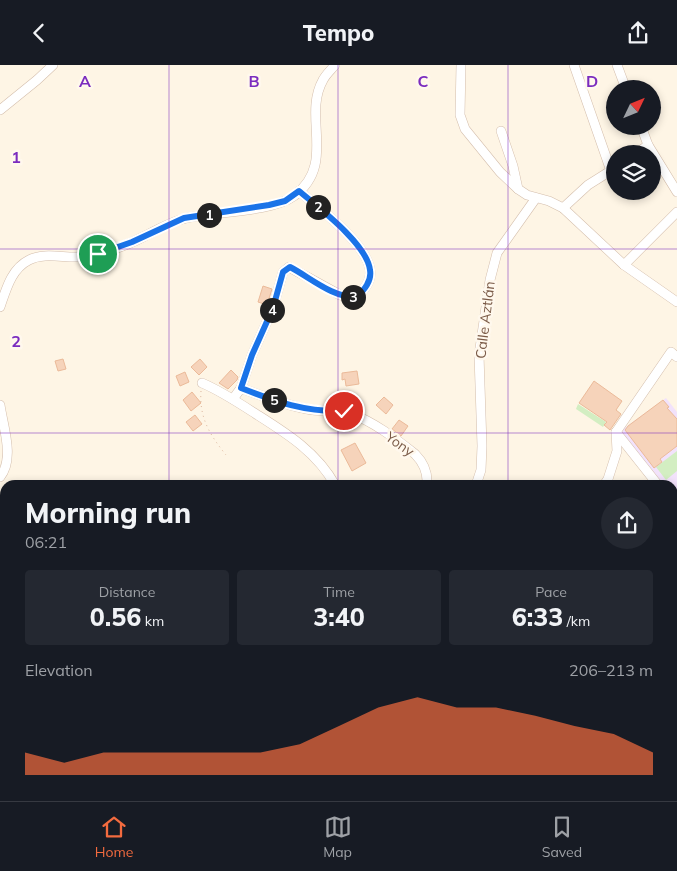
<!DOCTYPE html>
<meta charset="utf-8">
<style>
body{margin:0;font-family:Mulish,sans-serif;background:#242831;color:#f1f3f6;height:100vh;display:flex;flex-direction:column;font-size:19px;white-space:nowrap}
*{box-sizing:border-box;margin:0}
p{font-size:16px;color:#9ea1a6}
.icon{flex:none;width:28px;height:28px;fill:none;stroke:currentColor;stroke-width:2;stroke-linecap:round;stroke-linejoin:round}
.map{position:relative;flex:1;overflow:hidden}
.details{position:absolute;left:0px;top:415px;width:678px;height:321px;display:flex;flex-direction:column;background:#171b24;border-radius:15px 15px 0 0;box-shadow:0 2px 8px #0003}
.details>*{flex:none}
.needle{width:32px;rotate:47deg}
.buttons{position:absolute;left:606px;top:15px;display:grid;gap:10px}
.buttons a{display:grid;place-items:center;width:55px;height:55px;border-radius:50%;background:#171b24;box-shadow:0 2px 8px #0003;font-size:25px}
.pin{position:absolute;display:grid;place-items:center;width:42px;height:42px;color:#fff;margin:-21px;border:2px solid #fff;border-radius:50%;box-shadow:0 1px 5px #0007}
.km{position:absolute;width:25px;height:25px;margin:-12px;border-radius:50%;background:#222;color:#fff;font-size:14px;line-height:25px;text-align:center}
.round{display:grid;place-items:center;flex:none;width:52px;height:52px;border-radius:26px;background:#242831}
.overview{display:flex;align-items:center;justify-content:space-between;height:85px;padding:0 25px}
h1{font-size:28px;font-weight:800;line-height:38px}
.stats{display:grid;grid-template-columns:repeat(3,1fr);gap:8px;height:85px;padding:5px 25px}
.stats div{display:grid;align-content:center;border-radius:5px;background:#242831;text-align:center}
.stats b{font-size:25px;font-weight:800}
.stats small{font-size:14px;font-weight:400}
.stats p{font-size:14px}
.chart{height:140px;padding:10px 25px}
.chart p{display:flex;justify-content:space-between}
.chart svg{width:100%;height:90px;margin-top:5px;fill:#f36b3f;opacity:.7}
header{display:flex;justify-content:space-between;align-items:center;height:65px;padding:0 25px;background:#171b24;font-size:22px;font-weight:800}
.tab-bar{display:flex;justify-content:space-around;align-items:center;height:70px;border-top:1px solid #363941;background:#171b24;font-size:14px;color:#9ea1a6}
.tab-bar a{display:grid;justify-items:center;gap:2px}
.tab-bar .on{color:#f36b3f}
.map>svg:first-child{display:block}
.education{fill:#f2e2fb}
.green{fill:#d3eec2}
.building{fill:#f6d3ba;stroke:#ebba99}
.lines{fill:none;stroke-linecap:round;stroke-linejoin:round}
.minor-casing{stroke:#d4beac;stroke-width:10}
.path{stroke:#dcb69d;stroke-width:1;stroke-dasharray:1 4;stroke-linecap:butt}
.minor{stroke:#fff;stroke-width:9}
.route-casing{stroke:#fff;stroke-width:10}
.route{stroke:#1a73e8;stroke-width:6}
.grid{fill:none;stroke:#7b2cbf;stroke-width:1;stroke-opacity:0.55}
.labels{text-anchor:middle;stroke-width:5;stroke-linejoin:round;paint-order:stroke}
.street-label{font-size:14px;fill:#7a5a47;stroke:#fff8ed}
.grid-label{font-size:16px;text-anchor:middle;font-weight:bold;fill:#7b2cbf;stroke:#fff8ed;stroke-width:5;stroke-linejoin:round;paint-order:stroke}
</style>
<header><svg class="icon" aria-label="back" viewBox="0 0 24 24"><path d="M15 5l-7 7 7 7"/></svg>Tempo<svg class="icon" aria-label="share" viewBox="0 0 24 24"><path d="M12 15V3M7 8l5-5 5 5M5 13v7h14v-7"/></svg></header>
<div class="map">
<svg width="677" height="736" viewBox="0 0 677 736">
<rect width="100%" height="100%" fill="#fef5e5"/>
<path class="education" d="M666 333 677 347V436L673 434 672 420H662L619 367Z"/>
<g class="green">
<path d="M578 339 606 357 603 362 576 344Z"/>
<path d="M677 386V406L666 415 656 402Z"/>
</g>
<g class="building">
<path d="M263 221 272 224 267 240 258 237Z"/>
<path d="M63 294 66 304 58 306 55 296Z"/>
<path d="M200 294 207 302 199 310 191 302Z"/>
<path d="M231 305 238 312 237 315 228 324 219 318Z"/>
<path d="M357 306 359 319 346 321 345 314 342 315V308Z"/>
<path d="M185 307 189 317 180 321 176 311Z"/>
<path d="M594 316 622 336 616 345 621 349 610 365 604 360 607 357 579 338Z"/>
<path d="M192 327 201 338 191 346 183 335Z"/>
<path d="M384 332 393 340 386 349 376 340Z"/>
<path d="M663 335 669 342 667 343 677 354V381L660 394 662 397 654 403 625 365 628 361Z"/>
<path d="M195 350 202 359 193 366 186 357Z"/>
<path d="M399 355 408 361 401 371 392 364Z"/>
<path d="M355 378 366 398 352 406 341 385Z"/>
</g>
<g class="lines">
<defs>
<g id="minor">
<path d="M461 0 460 50 465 64 500 107 518 124 527 130 549 136 563 143 624 200 677 237"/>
<path d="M574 0 611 106"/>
<path d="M617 0 626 24"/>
<path d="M0 45 37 15 53 0"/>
<path d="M641 61 648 80 677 127"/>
<path d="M501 66 513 101 518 124"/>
<path d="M636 89 648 80"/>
<path d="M563 143 588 120 615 103"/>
<path d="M624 200 677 147"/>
<path d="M0 242C6 225 11 204 29 195 46 186 69 195 88 191 108 187 128 180 145 171 157 165 170 157 183 154 212 146 270 148 294 131 337 99 302 52 323 15 326 9 331 5 335 0"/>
<path d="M202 318C221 326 239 338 256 349 286 368 317 387 335 420"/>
<path d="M241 323C262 331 284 340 307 344 321 347 336 344 349 348 373 356 396 374 415 389 424 398 428 407 427 420"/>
<path d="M233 334 241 323 252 290 273 243 283 207 289 202 340 230 347 232H357C364 225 372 216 370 205 367 179 319 143 299 126"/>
<path d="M0 340C3 361 15 394 0 412"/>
<path d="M616 367 658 420"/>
<path d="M476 420 481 405 482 381 479 290 490 215 497 188 536 133"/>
<path d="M604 420 608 414 617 386 616 367 671 287 677 292"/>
<path d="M672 440H677"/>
<path d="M0 497 5 498"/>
<path d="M672 537 677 536"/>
<path d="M672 672 677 674"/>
</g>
</defs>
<use href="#minor" class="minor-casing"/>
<path class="path" d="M201 326C199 353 210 370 226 390"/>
<use href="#minor" class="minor"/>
</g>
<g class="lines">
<defs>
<path id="route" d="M98 189 132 177 184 153 269 140 285 136 299 126C319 143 367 179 370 205 372 216 364 225 357 232 333 233 311 213 290 202L283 207 273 243 252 290 241 323C277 337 304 347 344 346"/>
</defs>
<use href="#route" class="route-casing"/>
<use href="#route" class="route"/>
</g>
<path class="grid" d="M169 0V420M338 0V420M508 0V420M0 184H677M0 368H677M0 552H5M672 552H677M169 731V736M338 731V736M508 731V736"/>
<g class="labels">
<g class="street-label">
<text transform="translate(485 255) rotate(-83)" y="5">Calle Aztlán</text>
<text transform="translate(400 379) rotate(35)" y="5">Yony</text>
</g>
</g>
<g class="grid-label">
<text x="85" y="22">A</text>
<text x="254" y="22">B</text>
<text x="423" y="22">C</text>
<text x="592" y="22">D</text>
<text x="16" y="98">1</text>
<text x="16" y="282">2</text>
</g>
</svg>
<div class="buttons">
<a><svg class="needle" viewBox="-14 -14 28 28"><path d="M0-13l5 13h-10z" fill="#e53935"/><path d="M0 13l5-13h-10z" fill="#9ea1a6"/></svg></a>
<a><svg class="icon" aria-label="layers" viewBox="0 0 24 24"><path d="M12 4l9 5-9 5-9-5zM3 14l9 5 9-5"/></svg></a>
</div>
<div class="pin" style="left:98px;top:189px;background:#1e9e55"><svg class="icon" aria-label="arrive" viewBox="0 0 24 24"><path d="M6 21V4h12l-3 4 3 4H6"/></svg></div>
<div class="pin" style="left:344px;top:346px;background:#d93025"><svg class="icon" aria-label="check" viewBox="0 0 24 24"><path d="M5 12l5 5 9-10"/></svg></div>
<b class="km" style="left:209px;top:150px">1</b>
<b class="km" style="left:318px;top:142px">2</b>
<b class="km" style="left:353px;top:232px">3</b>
<b class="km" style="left:272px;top:245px">4</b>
<b class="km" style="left:274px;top:335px">5</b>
<section class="details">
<div class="overview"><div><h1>Morning run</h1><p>06:21</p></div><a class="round"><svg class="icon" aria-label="share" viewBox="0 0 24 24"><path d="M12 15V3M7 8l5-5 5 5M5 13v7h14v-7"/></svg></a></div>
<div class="stats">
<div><p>Distance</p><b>0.56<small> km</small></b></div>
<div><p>Time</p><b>3:40</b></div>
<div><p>Pace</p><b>6:33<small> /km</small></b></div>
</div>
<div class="chart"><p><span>Elevation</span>206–213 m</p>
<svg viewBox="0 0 160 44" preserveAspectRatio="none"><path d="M0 44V33L10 38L20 33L30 33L40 33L50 33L60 33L70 29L80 20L90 11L100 6L110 11L120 11L130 15L140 20L150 24L160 33V44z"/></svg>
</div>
</section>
</div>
<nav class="tab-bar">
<a class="on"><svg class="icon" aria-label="home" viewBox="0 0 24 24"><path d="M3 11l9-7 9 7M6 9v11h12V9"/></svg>Home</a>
<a><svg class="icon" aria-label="map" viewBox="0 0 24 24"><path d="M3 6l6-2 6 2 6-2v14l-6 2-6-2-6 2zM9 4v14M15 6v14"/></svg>Map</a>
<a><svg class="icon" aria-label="saved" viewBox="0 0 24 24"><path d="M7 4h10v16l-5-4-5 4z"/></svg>Saved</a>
</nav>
